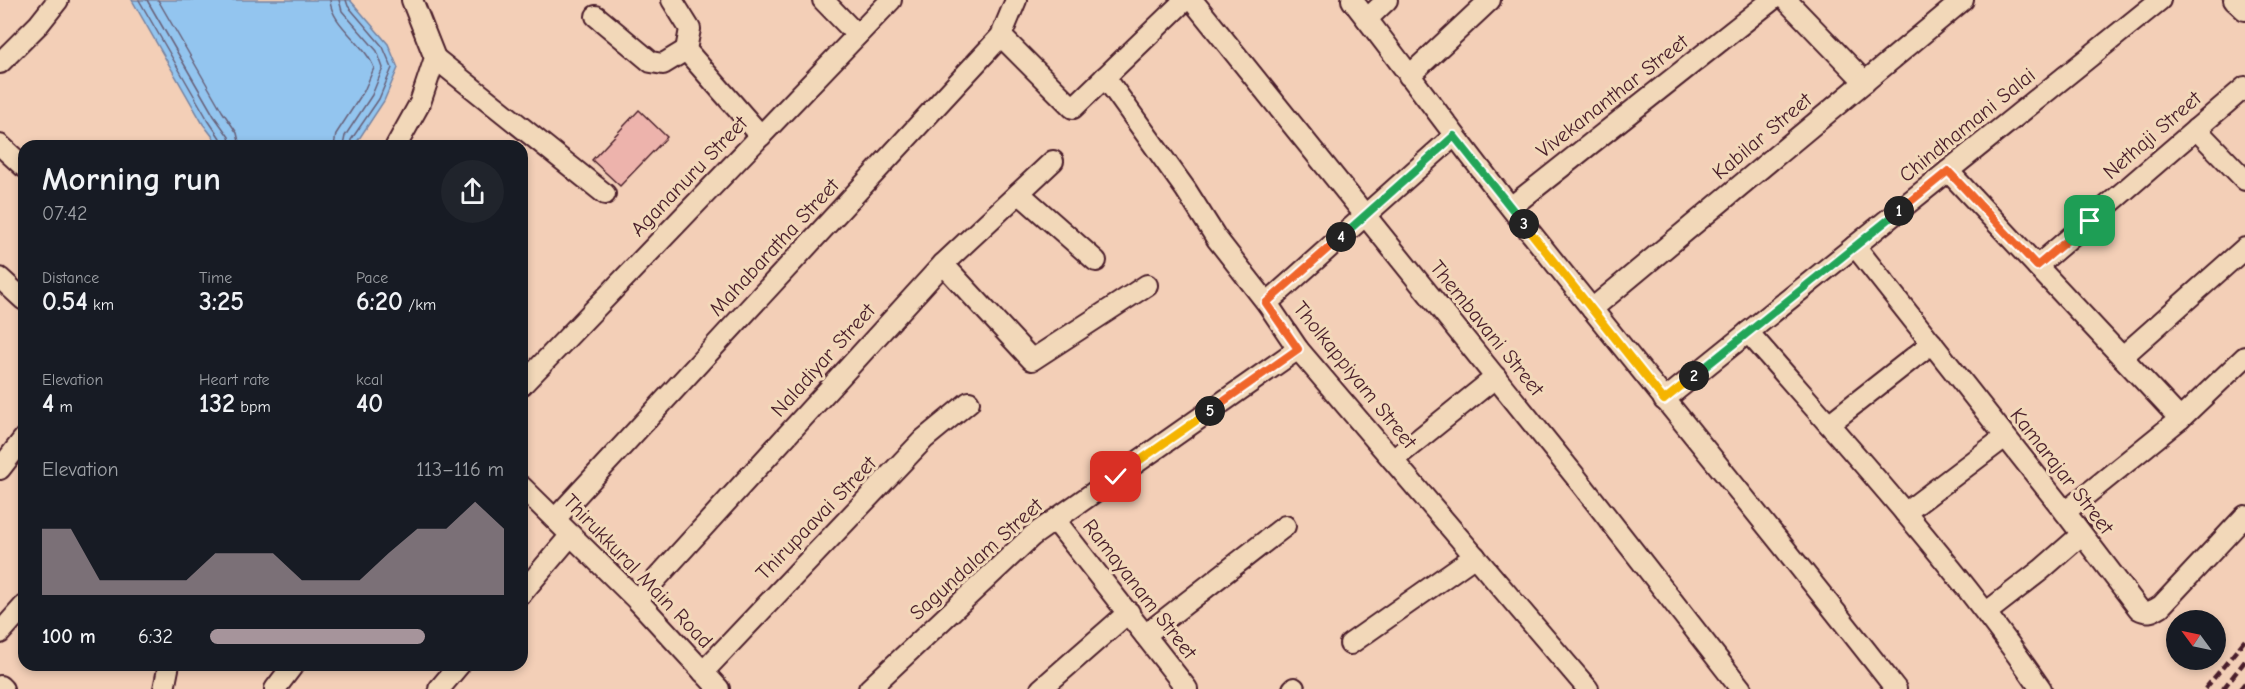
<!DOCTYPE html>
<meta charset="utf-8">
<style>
body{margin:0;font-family:"Comic Neue",sans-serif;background:#20242c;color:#f1f3f6;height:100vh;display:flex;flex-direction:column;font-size:22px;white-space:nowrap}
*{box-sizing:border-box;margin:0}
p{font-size:20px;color:#9ea1a6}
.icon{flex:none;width:33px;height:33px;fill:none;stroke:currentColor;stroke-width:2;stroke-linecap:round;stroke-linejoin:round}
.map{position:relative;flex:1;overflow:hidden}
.sheet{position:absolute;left:18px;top:140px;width:510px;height:531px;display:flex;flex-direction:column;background:#171b24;border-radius:18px;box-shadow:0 3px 9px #0003}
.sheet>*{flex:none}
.needle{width:39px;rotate:303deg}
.fabs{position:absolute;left:2166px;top:610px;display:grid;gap:12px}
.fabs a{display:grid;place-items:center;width:60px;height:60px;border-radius:50%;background:#171b24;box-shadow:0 3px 9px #0003;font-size:30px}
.pin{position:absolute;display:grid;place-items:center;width:51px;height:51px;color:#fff;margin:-26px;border-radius:12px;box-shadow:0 3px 9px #0006}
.km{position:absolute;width:30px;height:30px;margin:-15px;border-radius:50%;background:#222;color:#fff;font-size:16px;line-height:30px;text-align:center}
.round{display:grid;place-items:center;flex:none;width:63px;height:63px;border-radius:32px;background:#20242c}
.headline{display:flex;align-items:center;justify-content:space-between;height:102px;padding:0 24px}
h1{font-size:33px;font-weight:600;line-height:45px}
.figures{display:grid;grid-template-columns:repeat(3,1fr);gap:9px;height:102px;padding:6px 24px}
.figures div{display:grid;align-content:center}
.figures b{font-size:26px;font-weight:600}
.figures small{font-size:16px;font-weight:400}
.figures p{font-size:16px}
.chart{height:168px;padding:12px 24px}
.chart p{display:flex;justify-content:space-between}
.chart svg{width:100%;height:108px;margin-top:6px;fill:#a6949b;opacity:.7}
ul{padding:0 24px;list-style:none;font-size:20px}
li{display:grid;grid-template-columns:96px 72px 1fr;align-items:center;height:45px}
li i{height:15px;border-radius:8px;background:#a6949b}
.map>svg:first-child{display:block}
.water{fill:#93c5ef;stroke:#7683a1;stroke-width:1.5}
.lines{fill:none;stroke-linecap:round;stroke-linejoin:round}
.shore{stroke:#676179;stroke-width:1.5}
.building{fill:#edb3ac;stroke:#4a1f2b;stroke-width:1.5}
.street-casing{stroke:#4a1f2b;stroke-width:24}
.street{stroke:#f2d8b9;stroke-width:20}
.rail{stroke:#4a1f2b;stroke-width:4.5;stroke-dasharray:9 4.5;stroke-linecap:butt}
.split-1-casing{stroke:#fff;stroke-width:12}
.split-2-casing{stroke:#fff;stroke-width:12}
.split-3-casing{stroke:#fff;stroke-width:12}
.split-4-casing{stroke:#fff;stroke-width:12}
.split-5-casing{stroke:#fff;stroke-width:12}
.split-6-casing{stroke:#fff;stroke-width:12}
.split-1{stroke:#f0652b;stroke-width:8}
.split-2{stroke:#22a559;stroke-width:8}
.split-3{stroke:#f5b400;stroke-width:8}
.split-4{stroke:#22a559;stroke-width:8}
.split-5{stroke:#f0652b;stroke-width:8}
.split-6{stroke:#f5b400;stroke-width:8}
.labels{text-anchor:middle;stroke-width:6;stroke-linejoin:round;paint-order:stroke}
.street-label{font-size:21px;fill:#4a1f2b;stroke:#f2d8b9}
</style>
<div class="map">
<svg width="2245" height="689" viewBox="0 0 2245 689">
<rect width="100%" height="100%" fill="#f3cfb7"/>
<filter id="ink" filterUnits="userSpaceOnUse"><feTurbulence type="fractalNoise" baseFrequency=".0167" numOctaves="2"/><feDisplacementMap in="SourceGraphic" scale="12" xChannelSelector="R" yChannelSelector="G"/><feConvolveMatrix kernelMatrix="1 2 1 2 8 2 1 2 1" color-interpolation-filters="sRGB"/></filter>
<g filter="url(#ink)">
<path class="water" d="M132 0H350L388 44 398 68 384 101 355 145H219L203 124Z"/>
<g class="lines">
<g class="shore">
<path d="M139 0 208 120 222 141 223 146"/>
<path d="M147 0 214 116 229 137 231 146"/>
<path d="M158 0 222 111 237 133 240 146"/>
<path d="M330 0C331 25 365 43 374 68L364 91 336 134 334 146"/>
<path d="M339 0 342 11 377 51 383 68 372 95 345 136 343 146"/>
<path d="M346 0 348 6 383 47 392 68 379 99 351 140 350 146"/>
</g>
</g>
<path class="building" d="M639 110 667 137 620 186 592 160Z"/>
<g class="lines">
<defs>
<g id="street">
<path d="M672 0 690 29 686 50"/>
<path d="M823 0 857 35"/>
<path d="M1192 0 1575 476 1741 689"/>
<path d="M1352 0C1406 69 1457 140 1511 208 1639 369 1770 527 1896 689"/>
<path d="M1786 0 1865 82"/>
<path d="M2234 0 2245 10"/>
<path d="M596 16 651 62 663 64 686 50 761 136"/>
<path d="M1367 19 1387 0"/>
<path d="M1001 36 1073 108 1185 0"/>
<path d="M435 58 605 194"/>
<path d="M0 63 39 24 58 0"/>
<path d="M1409 76 1490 0"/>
<path d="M1105 77 1186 190 1217 239 1267 303 1298 349 1588 689"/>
<path d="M2196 129 2245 180"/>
<path d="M0 145 24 167"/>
<path d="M396 146 420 103 435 58 412 0"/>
<path d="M1948 171 2180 419"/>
<path d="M1019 193 1096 261"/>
<path d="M1511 207 1772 0"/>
<path d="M1855 246 2065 512 2139 609C2148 614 2153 611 2161 606L2245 516"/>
<path d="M943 264 1032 360 1147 285"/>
<path d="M2037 266 2245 87"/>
<path d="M0 278 24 300"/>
<path d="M1267 303 1454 136"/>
<path d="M1592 309 1963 0"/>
<path d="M1748 332C1849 448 1954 562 2041 689"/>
<path d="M2122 357 2245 248"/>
<path d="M522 385 891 0"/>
<path d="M1664 400 2160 0"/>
<path d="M1829 424 1932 343"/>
<path d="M1393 460 1496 377"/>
<path d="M0 469 24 438"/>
<path d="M522 487 637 600 719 689"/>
<path d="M2065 512 2180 419 2245 357"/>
<path d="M1905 513 2005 437"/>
<path d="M555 519 1001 36 1016 0"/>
<path d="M1055 520 1187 689"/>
<path d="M522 593 571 535"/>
<path d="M637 600 943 264 1053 161"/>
<path d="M1987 612 2041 570 2081 535"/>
<path d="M0 633 24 606"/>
<path d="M1145 635 1285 526"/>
<path d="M1350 644 1475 556"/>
<path d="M703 672 924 439 969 402"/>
<path d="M0 686 3 689"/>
<path d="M164 689 169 664"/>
<path d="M275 689 294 664"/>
<path d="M439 689 460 664"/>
<path d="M869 689 1032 536 1298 349"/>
<path d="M1041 689 1129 612"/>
<path d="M1293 689 1294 688"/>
</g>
</defs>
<use href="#street" class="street-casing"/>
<use href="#street" class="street"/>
<g class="rail">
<path d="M2205 689 2245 640"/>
<path d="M2223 689 2245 661"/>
<path d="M2240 689 2245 683"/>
</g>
</g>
</g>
<g class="lines" filter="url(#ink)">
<defs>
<path id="split-1" d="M1899 211 1948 171 2037 266 2090 221"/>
<path id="split-2" d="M1694 376 1899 211"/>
<path id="split-3" d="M1524 224 1664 400 1694 376"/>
<path id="split-4" d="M1341 237 1454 136 1524 224"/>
<path id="split-5" d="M1210 411 1298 349 1266 303 1341 237"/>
<path id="split-6" d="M1116 477 1210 411"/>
</defs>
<use href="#split-1" class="split-1-casing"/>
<use href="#split-2" class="split-2-casing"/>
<use href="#split-3" class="split-3-casing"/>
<use href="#split-4" class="split-4-casing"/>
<use href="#split-5" class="split-5-casing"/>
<use href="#split-6" class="split-6-casing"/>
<use href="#split-1" class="split-1"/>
<use href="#split-2" class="split-2"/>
<use href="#split-3" class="split-3"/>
<use href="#split-4" class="split-4"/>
<use href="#split-5" class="split-5"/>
<use href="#split-6" class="split-6"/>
</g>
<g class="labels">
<g class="street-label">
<text transform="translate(1612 96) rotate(-38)" y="7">Vivekananthar Street</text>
<text transform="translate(1967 125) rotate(-39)" y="7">Chindhamani Salai</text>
<text transform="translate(2152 135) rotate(-41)" y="7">Nethaji Street</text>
<text transform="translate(1762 136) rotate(-40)" y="7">Kabilar Street</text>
<text transform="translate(689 176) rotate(-46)" y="7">Agananuru Street</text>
<text transform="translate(774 247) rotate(-47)" y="7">Mahabaratha Street</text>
<text transform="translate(1487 328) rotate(51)" y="7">Thembavani Street</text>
<text transform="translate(823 360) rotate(-48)" y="7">Naladiyar Street</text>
<text transform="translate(1355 375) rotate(51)" y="7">Tholkappiyam Street</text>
<text transform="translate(2062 471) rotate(52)" y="7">Kamarajar Street</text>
<text transform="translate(816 518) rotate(-46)" y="7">Thirupaavai Street</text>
<text transform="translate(976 559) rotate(-42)" y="7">Sagundalam Street</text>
<text transform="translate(638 571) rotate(46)" y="7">Thirukkural Main Road</text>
<text transform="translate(1140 589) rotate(52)" y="7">Ramayanam Street</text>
</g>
</g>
</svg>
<div class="fabs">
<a><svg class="needle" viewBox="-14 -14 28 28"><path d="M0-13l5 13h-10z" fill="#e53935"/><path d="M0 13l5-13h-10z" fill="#9ea1a6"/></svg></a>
</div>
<div class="pin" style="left:2090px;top:221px;background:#1e9e55"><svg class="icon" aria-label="arrive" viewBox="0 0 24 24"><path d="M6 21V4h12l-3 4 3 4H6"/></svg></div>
<div class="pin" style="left:1116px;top:477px;background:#d93025"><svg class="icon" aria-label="check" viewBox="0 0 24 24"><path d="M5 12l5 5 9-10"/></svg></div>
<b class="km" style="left:1899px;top:211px">1</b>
<b class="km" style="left:1694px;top:376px">2</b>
<b class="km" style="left:1524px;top:224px">3</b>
<b class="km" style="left:1341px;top:237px">4</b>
<b class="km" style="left:1210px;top:411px">5</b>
<section class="sheet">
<div class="headline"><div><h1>Morning run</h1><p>07:42</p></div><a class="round"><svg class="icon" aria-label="share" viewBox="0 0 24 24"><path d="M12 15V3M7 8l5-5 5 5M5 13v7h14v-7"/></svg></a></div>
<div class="figures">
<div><p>Distance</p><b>0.54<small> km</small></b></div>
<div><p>Time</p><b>3:25</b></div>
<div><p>Pace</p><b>6:20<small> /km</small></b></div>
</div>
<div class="figures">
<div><p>Elevation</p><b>4<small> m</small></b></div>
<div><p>Heart rate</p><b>132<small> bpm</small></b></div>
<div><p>kcal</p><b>40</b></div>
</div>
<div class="chart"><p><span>Elevation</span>113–116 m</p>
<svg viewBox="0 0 160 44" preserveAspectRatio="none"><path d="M0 44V17L10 17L20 38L30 38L40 38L50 38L60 27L70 27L80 27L90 38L100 38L110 38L120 27L130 17L140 17L150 6L160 17V44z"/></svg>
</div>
<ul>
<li><b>100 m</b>6:32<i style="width:73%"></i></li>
</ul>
</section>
</div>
